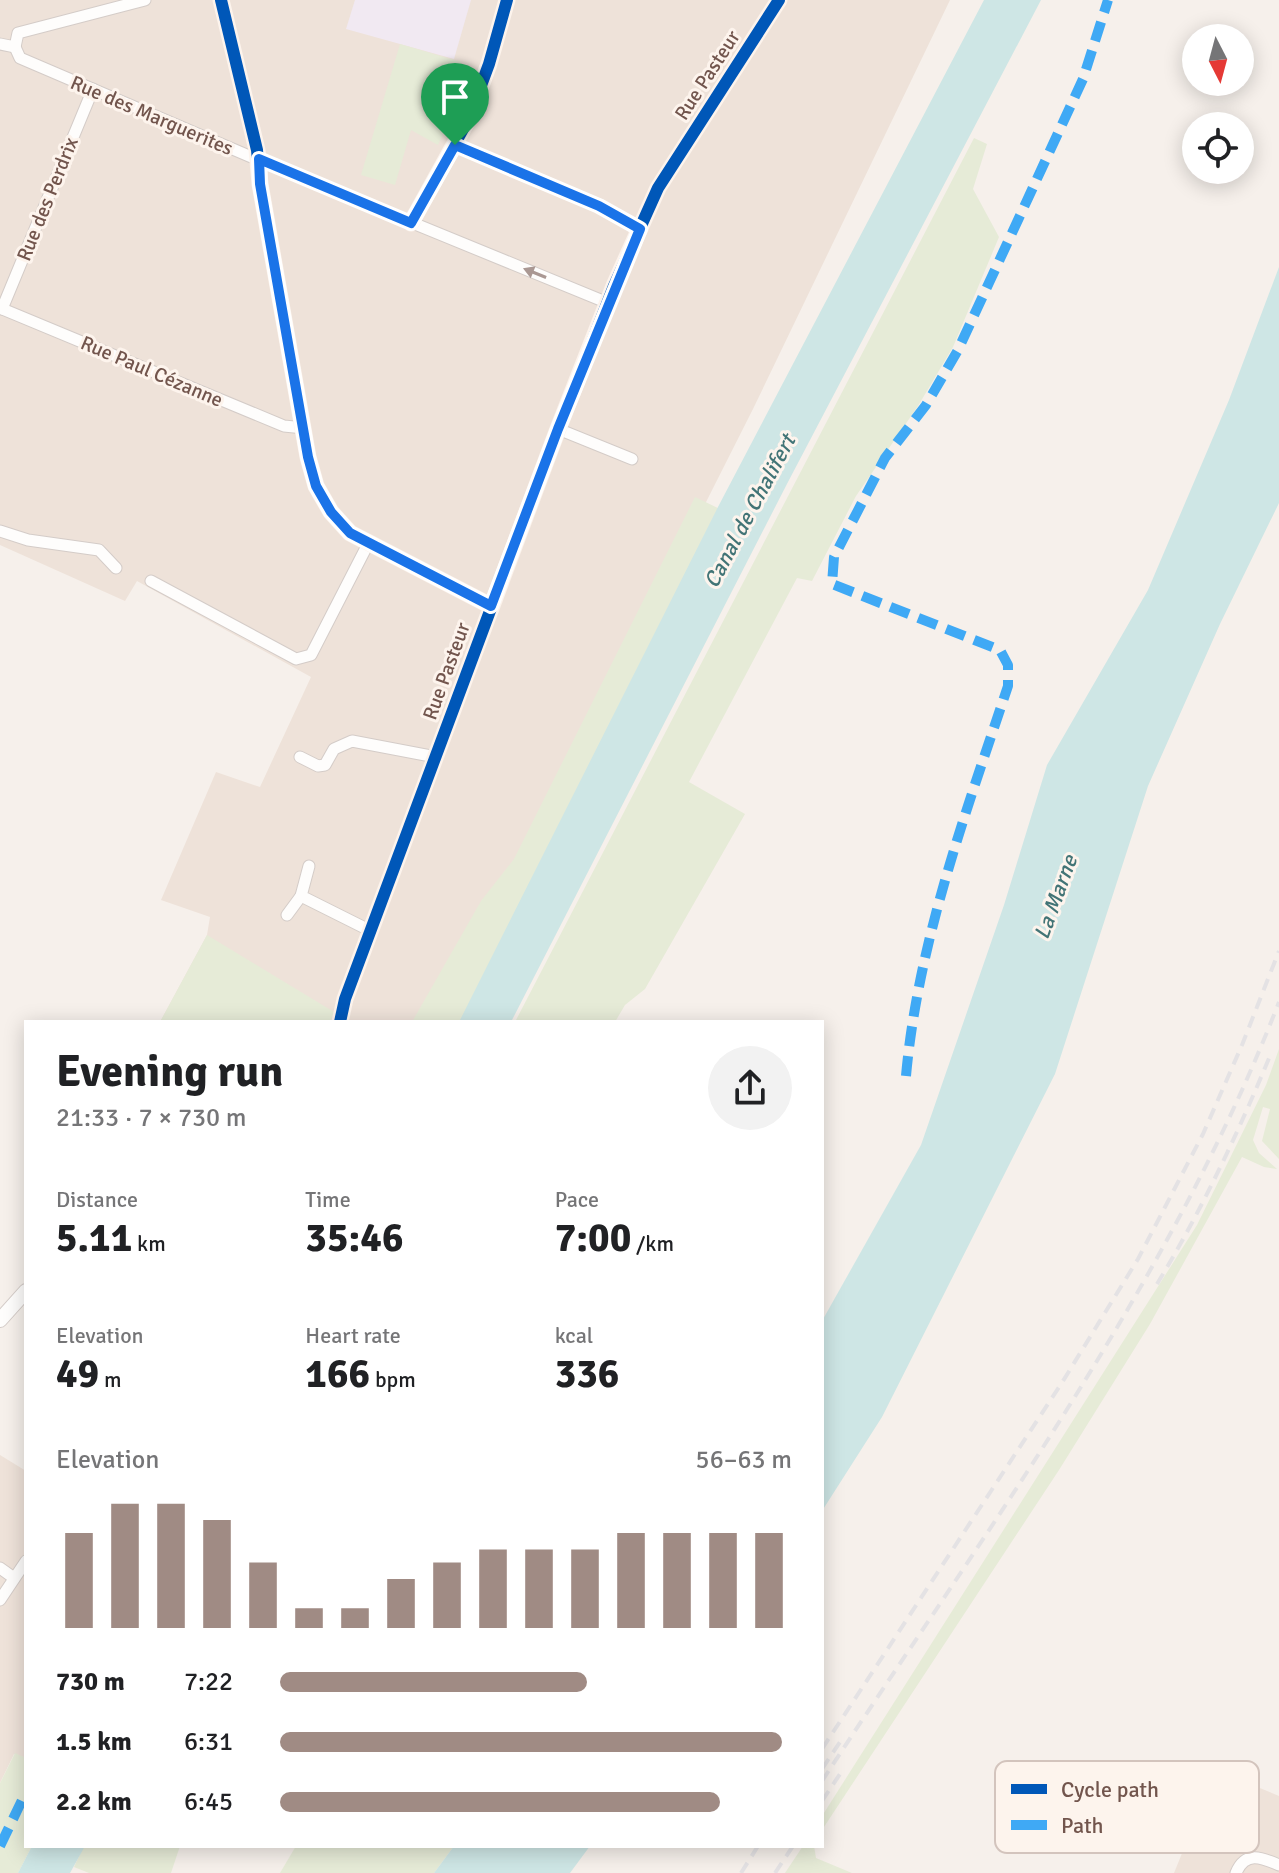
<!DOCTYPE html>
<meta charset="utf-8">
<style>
body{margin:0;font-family:Signika,sans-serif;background:#f2f2f2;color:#202124;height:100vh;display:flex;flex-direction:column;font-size:30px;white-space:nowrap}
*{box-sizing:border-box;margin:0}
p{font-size:26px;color:#757577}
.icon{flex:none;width:44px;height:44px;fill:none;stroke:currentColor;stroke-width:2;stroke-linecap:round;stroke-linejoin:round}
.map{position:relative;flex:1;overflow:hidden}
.drawer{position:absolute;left:24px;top:1020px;width:800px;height:828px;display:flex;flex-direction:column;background:#fff;border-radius:0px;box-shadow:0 4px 20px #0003}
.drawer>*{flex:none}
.needle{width:52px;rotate:174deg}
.fabs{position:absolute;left:1182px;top:24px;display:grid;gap:16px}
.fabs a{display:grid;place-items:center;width:72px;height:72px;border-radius:50%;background:#fff;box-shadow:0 4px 20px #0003;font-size:40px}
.pin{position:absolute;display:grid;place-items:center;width:68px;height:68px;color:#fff;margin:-82px -34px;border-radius:50% 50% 50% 0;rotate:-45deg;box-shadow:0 0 8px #0007}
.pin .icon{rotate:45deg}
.round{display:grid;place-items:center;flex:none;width:84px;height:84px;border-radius:42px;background:#f2f2f2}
.summary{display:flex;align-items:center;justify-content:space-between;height:136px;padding:0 32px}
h1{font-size:44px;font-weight:700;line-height:60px}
.stats{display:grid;grid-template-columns:repeat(3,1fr);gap:12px;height:136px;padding:8px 32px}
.stats div{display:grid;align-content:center}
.stats b{font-size:40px;font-weight:700}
.stats small{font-size:22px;font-weight:400}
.stats p{font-size:22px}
.chart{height:224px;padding:16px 32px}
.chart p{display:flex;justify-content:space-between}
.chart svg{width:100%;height:144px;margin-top:8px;stroke:#a08b84;stroke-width:6}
ul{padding:0 32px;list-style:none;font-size:26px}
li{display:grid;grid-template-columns:128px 96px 1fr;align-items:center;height:60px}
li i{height:20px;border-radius:10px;background:#a08b84}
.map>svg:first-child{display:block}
.residential{fill:#eee2d9}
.education{fill:#f1e9f2}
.green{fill:#e6ebd7}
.water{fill:#cee6e5}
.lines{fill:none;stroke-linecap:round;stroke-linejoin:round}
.minor-casing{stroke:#d4ccc8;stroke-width:13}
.tertiary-casing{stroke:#d4ccc8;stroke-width:16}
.minor{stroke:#fefdfc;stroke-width:11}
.tertiary{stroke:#fefdfc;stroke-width:14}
.rail{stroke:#e4e2e4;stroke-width:4;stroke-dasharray:12 8;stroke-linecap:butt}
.quiet{stroke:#3fa9f5;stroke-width:10;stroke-dasharray:20 10;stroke-linecap:butt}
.cycleway-casing{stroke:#fdf4ed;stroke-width:17}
.cycleway{stroke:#0057b8;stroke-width:12}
.oneway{fill:#aa9893}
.route-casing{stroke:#fff;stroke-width:16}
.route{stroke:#1a73e8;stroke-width:10}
.labels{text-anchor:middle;stroke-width:6;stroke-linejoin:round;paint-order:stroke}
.street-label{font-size:20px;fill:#72554d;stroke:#fdf4ed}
.water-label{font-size:22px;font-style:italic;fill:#427476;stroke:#fdf4ed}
.key{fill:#fdf4ed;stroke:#d3c4bd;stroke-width:2}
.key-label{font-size:22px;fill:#72554d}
</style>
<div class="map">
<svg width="1279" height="1873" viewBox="0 0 1279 1873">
<rect width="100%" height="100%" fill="#f6f0eb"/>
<g class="residential">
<path d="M0 0H950L753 409 548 815 436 1022H160L207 935 210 917 161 900 216 772 260 787 311 677 137 581 125 601 0 545Z"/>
<path d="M0 1455 26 1471V1758L14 1754 0 1783Z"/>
<path d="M1216 1770 1279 1796V1873H1174Z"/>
</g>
<path class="education" d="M355 0H471L454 59 346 29Z"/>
<g class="green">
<path d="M400 44 461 62 459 70V100L438 145 411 130 395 185 361 175Z"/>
<path d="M974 138 987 144 973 189 999 237 953 347 918 406 856 496 812 581 797 578 689 782 745 814 645 989 625 1005 615 1022H515Z"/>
<path d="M695 497 722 510 465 1022H412L481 901 514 859Z"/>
<path d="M207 935 334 1012 330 1022H160Z"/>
<path d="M1279 1049V1159L1262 1141 1270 1109 1263 1107 1253 1140 1259 1153 1277 1169 1264 1167 1242 1157 1150 1324 1059 1470 822 1830V1816L1197 1225 1266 1085Z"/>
<path d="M15 1753 26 1758V1846H32L18 1873H0V1783Z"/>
<path d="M84 1846H180L171 1873H89L74 1867Z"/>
<path d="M296 1846H454L434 1873H280Z"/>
<path d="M803 1846H814L816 1858 852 1873H785Z"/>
</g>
<g class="water">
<path d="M984 0H1041L788 482 511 1022H459L719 505Z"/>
<path d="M1279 267V503L1220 624 1148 786 1055 1074 882 1417 822 1511V1321L921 1145 1004 905 1047 765 1148 590 1229 400Z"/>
<path d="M32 1846H85L70 1873H18Z"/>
<path d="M454 1846H590L570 1873H434Z"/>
</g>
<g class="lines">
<defs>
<g id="minor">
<path d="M221 0 257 150 260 184 308 457 316 486 331 512 350 533 491 606"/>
<path d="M0 44 15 47"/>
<path d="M15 47 20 58 249 156 608 303"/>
<path d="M15 47 18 33 145 0"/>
<path d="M455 145 599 206 640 229"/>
<path d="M411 223 469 118 489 64 507 0"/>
<path d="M0 308 284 426 304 428"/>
<path d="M2 309 93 89"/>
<path d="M558 429 632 459"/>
<path d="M0 531 28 540 99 550 116 568"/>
<path d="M151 581 296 659 311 655 369 542"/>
<path d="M300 757 318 766 325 765 334 749 352 741 436 757"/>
<path d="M309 866 301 896 371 931"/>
<path d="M287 915 301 896"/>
<path d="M0 1568 14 1578"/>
<path d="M0 1600 26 1561"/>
<path d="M1236 1873C1245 1851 1261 1857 1279 1865"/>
</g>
<g id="tertiary">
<path d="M340 1022 345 999 558 429 614 286 658 188 779 0"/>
<path d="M0 1320 26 1291"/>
</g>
</defs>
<use href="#minor" class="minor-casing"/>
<use href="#tertiary" class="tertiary-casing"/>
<use href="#minor" class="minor"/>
<use href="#tertiary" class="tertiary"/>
<g class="rail">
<path d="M1157 1284C1202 1210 1239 1131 1272 1051"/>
<path d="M822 1749 1063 1381 1138 1259 1203 1134 1242 1045 1279 951"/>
<path d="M822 1769 842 1739"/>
<path d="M822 1781C986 1530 1170 1283 1279 1002"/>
<path d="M822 1801 840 1774"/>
<path d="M741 1873 758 1846"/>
<path d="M775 1873 793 1846"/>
</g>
<g class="quiet">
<path d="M906 1076C918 942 966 812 1008 686V665L1000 650 832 584 834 557 885 458 926 405 958 350 1083 79 1108 0"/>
<path d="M0 1846 26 1792"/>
</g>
<defs>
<g id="cycleway">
<path d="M221 0 257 150 260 184 308 457 316 486 331 512 350 533 491 606"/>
<path d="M411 223 469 118 489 64 507 0"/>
<path d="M340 1022 345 999 558 429 614 286 658 188 779 0"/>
</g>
</defs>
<use href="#cycleway" class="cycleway-casing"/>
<use href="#cycleway" class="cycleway"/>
</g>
<defs><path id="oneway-solid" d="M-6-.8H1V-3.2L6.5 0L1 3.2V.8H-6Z" transform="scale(2)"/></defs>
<use class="oneway" href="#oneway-solid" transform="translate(535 273) rotate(-158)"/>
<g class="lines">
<defs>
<path id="route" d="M455 145 599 206 640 229 558 429 491 606 350 533 331 512 316 486 308 457 260 184 259 159 411 223Z"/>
</defs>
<use href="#route" class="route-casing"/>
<use href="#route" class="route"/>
</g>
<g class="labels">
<g class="street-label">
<text transform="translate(707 75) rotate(-57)" y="7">Rue Pasteur</text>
<text transform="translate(152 115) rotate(23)" y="7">Rue des Marguerites</text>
<text transform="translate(47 199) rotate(-68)" y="7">Rue des Perdrix</text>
<text transform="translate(152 371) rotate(23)" y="7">Rue Paul Cézanne</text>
<text transform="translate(446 671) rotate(-70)" y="7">Rue Pasteur</text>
</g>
<g class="water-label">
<text transform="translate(749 511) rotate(-62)" y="8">Canal de Chalifert</text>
<text transform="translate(1055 897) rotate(-70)" y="8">La Marne</text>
</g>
</g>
<rect x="995" y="1761" width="264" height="92" rx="12" class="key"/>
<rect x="1011" y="1784" width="36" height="10" fill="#0057b8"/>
<rect x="1011" y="1820" width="36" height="10" fill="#3fa9f5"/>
<g class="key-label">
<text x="1061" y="1797">Cycle path</text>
<text x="1061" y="1833">Path</text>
</g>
</svg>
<div class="fabs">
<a><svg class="needle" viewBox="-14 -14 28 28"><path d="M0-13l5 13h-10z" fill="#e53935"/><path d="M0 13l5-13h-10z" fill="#757577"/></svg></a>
<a><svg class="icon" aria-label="locate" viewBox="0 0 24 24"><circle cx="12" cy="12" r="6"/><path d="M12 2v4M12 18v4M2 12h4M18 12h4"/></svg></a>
</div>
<div class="pin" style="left:455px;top:145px;background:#1e9e55"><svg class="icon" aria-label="arrive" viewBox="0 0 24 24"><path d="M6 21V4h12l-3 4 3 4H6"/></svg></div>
<section class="drawer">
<div class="summary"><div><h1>Evening run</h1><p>21:33 · 7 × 730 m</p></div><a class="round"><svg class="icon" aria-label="share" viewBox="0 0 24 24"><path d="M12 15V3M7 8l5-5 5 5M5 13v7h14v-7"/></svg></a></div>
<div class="stats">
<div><p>Distance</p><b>5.11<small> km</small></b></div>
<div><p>Time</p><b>35:46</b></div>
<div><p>Pace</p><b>7:00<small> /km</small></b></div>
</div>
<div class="stats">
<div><p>Elevation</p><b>49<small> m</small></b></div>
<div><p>Heart rate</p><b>166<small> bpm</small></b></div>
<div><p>kcal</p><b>336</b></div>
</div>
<div class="chart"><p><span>Elevation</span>56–63 m</p>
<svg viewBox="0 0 160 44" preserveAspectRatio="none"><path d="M5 44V15M15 44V6M25 44V6M35 44V11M45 44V24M55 44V38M65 44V38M75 44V29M85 44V24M95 44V20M105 44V20M115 44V20M125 44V15M135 44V15M145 44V15M155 44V15"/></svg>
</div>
<ul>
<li><b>730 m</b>7:22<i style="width:60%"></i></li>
<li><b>1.5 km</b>6:31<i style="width:98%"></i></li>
<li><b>2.2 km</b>6:45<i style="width:86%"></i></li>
</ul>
</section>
</div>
